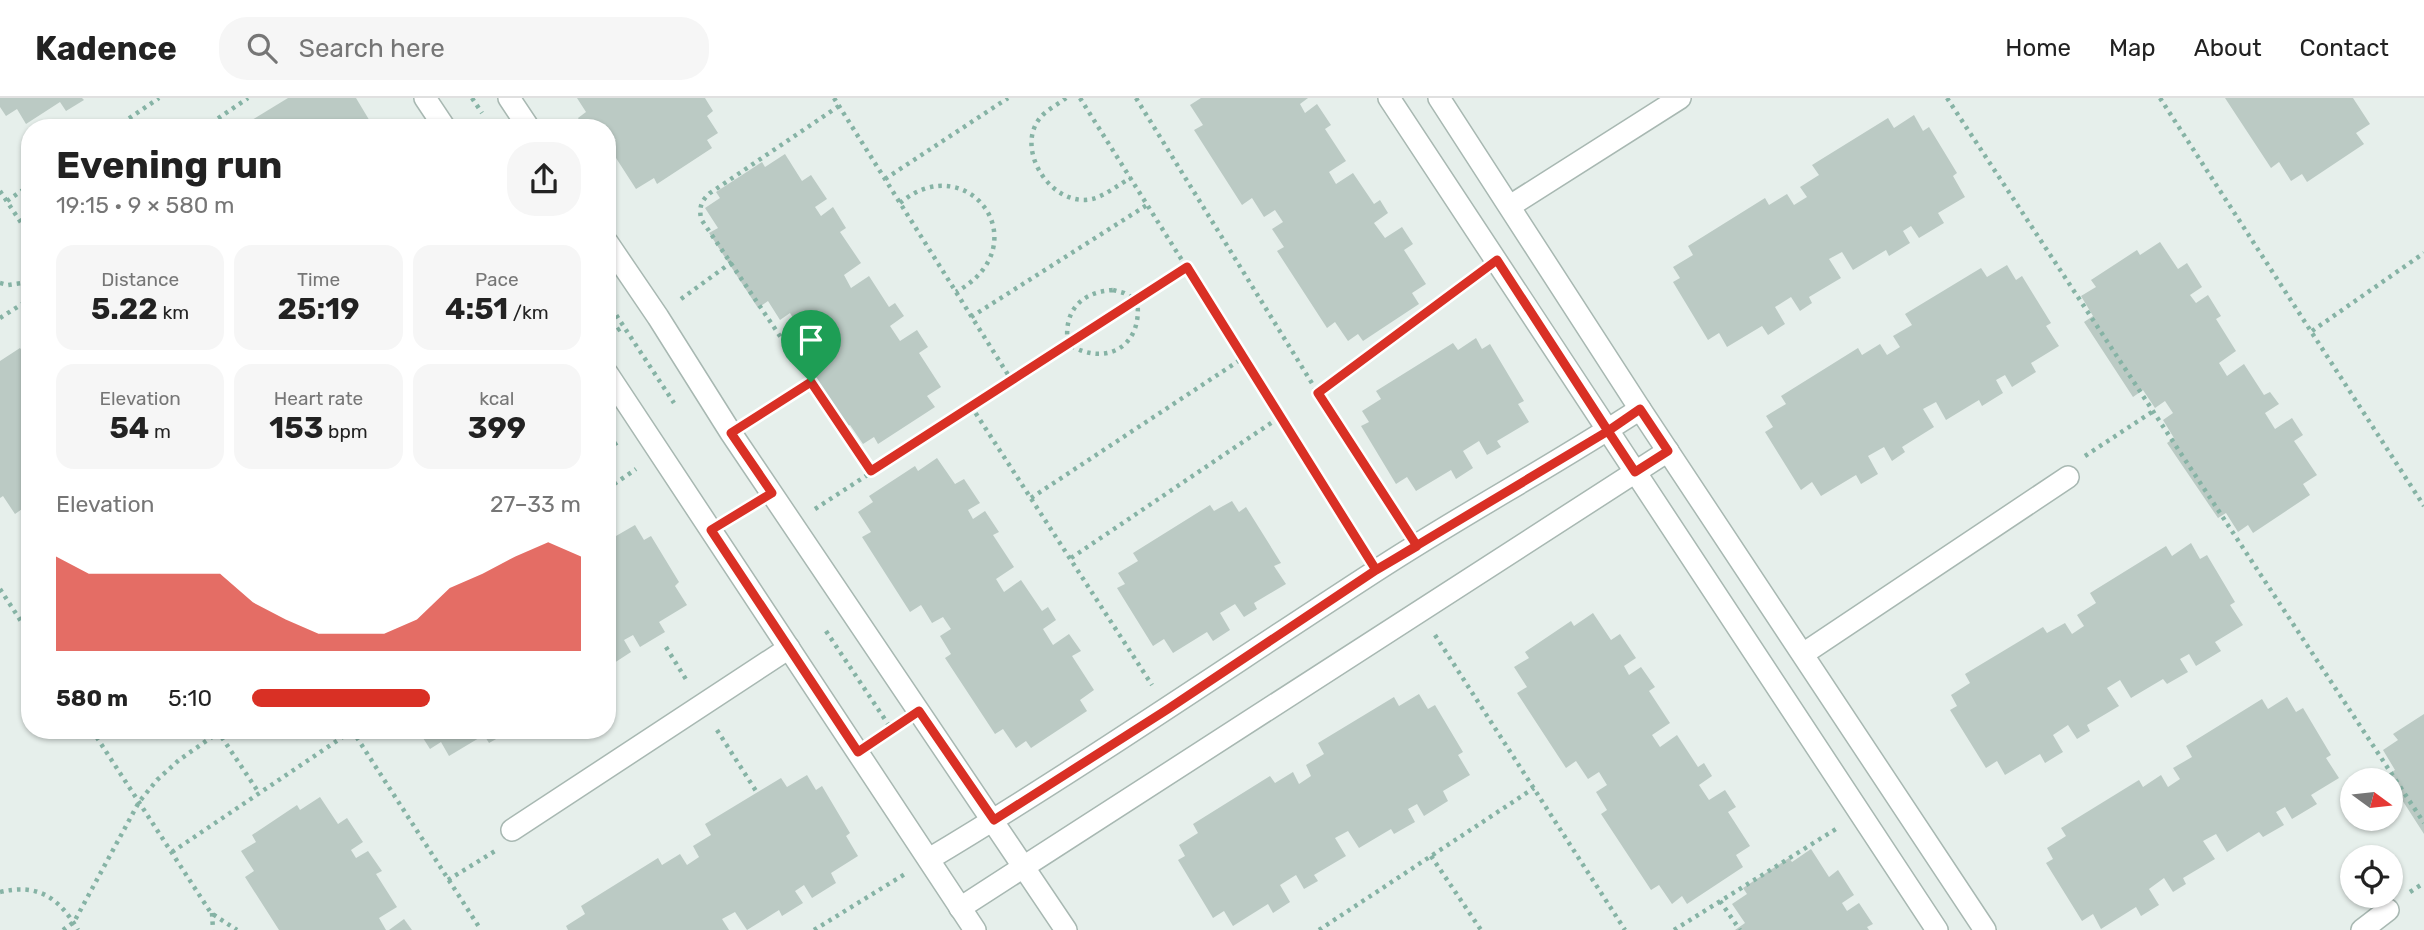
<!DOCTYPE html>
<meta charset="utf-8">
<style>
body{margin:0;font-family:Rubik,sans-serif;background:#f6f6f6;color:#222;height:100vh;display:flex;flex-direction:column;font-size:26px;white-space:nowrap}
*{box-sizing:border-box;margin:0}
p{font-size:23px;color:#767676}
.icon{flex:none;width:38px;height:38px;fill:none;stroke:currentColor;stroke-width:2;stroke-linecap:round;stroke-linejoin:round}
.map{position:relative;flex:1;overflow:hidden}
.details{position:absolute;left:21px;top:21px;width:595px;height:620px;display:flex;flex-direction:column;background:#fff;border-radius:28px;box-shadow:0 2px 5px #0004}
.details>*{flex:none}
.needle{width:46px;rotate:105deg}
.fabs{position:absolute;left:2340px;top:670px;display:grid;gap:14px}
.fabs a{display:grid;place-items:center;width:63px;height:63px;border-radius:50%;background:#fff;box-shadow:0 2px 5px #0004;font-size:35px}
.pin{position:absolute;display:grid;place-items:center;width:60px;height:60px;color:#fff;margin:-72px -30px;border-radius:50% 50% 50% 0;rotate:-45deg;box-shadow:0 0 7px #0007}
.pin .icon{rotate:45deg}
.round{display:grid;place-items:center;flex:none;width:74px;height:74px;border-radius:28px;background:#f6f6f6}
.summary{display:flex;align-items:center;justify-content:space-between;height:119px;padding:0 35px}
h1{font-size:38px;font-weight:700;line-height:52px}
.stats{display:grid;grid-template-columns:repeat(3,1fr);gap:10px;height:119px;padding:7px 35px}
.stats div{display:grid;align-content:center;border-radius:18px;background:#f6f6f6;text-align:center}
.stats b{font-size:30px;font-weight:700}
.stats small{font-size:19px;font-weight:400}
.stats p{font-size:19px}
.chart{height:196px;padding:14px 35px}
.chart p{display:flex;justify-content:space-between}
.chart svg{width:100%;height:126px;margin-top:7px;fill:#d93025;opacity:.7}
ul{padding:0 35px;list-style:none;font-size:23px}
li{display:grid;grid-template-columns:112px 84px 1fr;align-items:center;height:52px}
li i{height:18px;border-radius:9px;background:#d93025}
header{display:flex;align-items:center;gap:42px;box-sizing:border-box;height:98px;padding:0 35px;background:#fff;border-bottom:2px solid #e0e0e0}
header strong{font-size:33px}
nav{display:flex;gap:38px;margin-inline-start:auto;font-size:24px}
.search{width:490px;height:63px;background:#f6f6f6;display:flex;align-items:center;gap:18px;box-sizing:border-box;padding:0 24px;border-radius:28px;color:#767676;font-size:26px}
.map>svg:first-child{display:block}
.building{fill:#bbcac4}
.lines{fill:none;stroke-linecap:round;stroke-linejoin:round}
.minor-casing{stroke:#a8b8b2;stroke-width:24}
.path{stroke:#86b3a5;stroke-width:4.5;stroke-dasharray:3.5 5;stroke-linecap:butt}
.minor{stroke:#fff;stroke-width:21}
.route-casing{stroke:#fff;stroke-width:14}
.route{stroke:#d93025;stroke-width:9}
</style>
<header>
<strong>Kadence</strong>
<div class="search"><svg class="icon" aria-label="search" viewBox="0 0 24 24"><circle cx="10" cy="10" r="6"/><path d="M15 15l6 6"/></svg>Search here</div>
<nav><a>Home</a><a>Map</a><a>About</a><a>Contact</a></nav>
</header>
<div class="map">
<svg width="2424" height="832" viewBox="0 0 2424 832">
<rect width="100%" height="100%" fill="#e6efeb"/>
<g class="building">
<path d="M0 0H82L84 2 66 13 60 4 26 26 17 11 6 18 0 9Z"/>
<path d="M288 0H356L374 30H239Z"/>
<path d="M577 0H705L713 13 707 18 718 35 707 42 712 50 657 86 654 80 636 91 616 60 610 64 607 59V47L616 42 605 26 599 30H584L578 20 586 14Z"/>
<path d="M1201 0H1308L1300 6 1305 15 1317 6 1331 27 1325 31 1346 63 1329 74 1336 86 1353 75 1374 106 1380 102 1388 115 1374 125 1385 140 1402 129 1413 146 1404 152 1426 186 1412 195 1419 206 1363 243 1358 236 1348 243 1335 224 1327 230 1277 153 1284 149 1272 131 1283 124 1275 112 1264 119 1252 100 1242 107 1194 32 1203 27 1190 7Z"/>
<path d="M2225 0H2353L2370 26 2356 35 2364 46 2307 84 2302 76 2291 83 2279 64 2271 70Z"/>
<path d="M1914 17 1923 33 1929 29 1957 75 1953 78 1965 99 1938 115 1944 125 1919 140 1911 128 1903 133 1910 145 1889 158 1886 152 1853 172 1842 154 1829 161 1841 180 1809 199 1812 205 1800 213 1791 199 1775 209 1785 226 1768 237 1762 228 1727 249 1719 235 1708 242 1673 184 1680 180 1673 169 1693 157 1688 148 1765 100 1769 107 1787 96 1794 107 1807 99 1800 89 1819 77 1812 67 1888 20 1894 30Z"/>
<path d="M785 56 802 83 811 77 827 101 815 109 821 118 833 109 846 130 840 134 861 165 844 177 851 190 869 178 889 209 895 205 904 218 890 228 900 243 917 232 928 249 919 255 941 289 927 298 935 309 878 346 874 339 863 346 850 327 842 332 792 257 799 252 787 234 798 227 793 220 790 215 780 222 768 203 758 210 709 135 718 130 705 110 720 100 716 94 762 64 765 69Z"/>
<path d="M2160 144 2178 171 2187 165 2202 189 2190 197 2196 205 2208 197 2221 218 2216 221 2236 253 2219 265 2227 278 2244 266 2264 297 2270 294 2279 306 2265 315 2275 331 2292 320 2303 337 2294 343 2317 377 2303 386 2310 397 2253 435 2248 427 2238 434 2226 415 2218 420 2167 345 2174 340 2163 322 2173 315 2165 303 2155 310 2143 292 2133 299 2084 224 2093 218 2081 198 2096 189 2091 182 2137 152 2140 157Z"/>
<path d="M2007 167 2016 182 2022 178 2051 225 2046 228 2059 248 2031 265 2036 274 2012 289 2005 277 1996 282 2003 295 1982 308 1979 302 1946 322 1936 304 1923 311 1934 329 1902 349 1905 354 1892 363 1884 349 1868 358 1878 376 1861 386 1856 377 1821 398 1812 384 1801 392 1765 334 1773 329 1766 318 1786 306 1781 298 1858 250 1862 257 1880 246 1887 257 1900 249 1893 238 1912 227 1905 216 1981 170 1987 179Z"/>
<path d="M1476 240 1482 251 1490 246 1524 303 1518 306 1529 324 1497 343 1501 349 1487 357 1479 343 1463 353 1473 370 1456 381 1451 372 1416 393 1407 379 1396 386 1361 328 1369 324 1362 313 1381 301 1376 293 1453 245 1458 252Z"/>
<path d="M20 250 30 265V418L25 409 15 416 3 398 0 400V263Z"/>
<path d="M937 360 955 386 964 381 980 405 968 412 973 421 985 413 999 434 993 437 1014 469 996 481 1004 494 1021 482 1042 513 1048 509 1056 522 1043 531 1053 547 1069 536 1081 553 1072 558 1094 592 1080 602 1087 613 1031 650 1026 643 1016 650 1003 631 995 636 945 560 951 556 940 538 951 531 943 519 932 525 921 507 910 514 862 439 871 434 858 414 873 404 869 398 915 368 918 373Z"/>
<path d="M1232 403 1239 414 1246 409 1281 465 1274 468 1286 486 1254 505 1257 511 1244 519 1235 506 1220 515 1230 532 1213 543 1207 534 1173 555 1164 541 1153 548 1117 490 1125 486 1118 475 1138 463 1133 455 1210 407 1214 413Z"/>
<path d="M635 427 644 442 651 438 679 484 675 488 687 507 659 524 665 534 640 549 633 537 624 542 631 554 611 567 607 561V431L610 429 616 438Z"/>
<path d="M2191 445 2200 461 2207 457 2235 504 2230 507 2243 527 2215 544 2221 553 2196 568 2189 556 2180 561 2188 574 2167 586 2163 581 2131 600 2120 582 2107 590 2119 608 2087 627 2090 633 2077 641 2068 627 2053 637 2063 654 2045 665 2040 656 2005 677 1997 663 1986 670 1950 612 1957 608 1951 597 1970 585 1965 576 2043 529 2047 535 2065 525 2072 536 2084 528 2077 517 2096 505 2090 495 2166 448 2172 458Z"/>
<path d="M1593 515 1611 542 1620 536 1636 560 1624 568 1629 577 1641 569 1655 589 1649 593 1670 625 1652 637 1660 649 1677 637 1698 669 1704 665 1712 678 1699 687 1709 702 1725 692 1736 709 1728 714 1750 748 1736 757 1743 769 1687 806 1682 798 1672 806 1659 787 1651 792 1601 716 1607 712 1596 694 1607 687 1599 674 1588 681 1576 663 1566 670 1517 595 1527 589 1514 569 1529 560 1525 554 1571 523 1574 528Z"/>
<path d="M1419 596 1428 611 1435 607 1463 654 1458 657 1470 677 1443 693 1448 703 1424 718 1417 706 1408 711 1415 724 1394 736 1391 731 1359 750 1348 733 1335 740 1346 758 1314 777 1318 783 1304 791 1296 777 1280 787 1290 804 1273 815 1268 806 1233 828 1224 813 1213 820 1178 762 1185 758 1179 747 1198 735 1193 726 1270 678 1275 685 1293 674 1299 686 1311 678 1306 667 1324 656 1318 645 1394 599 1399 608Z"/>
<path d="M2287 599 2296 614 2303 610 2331 657 2326 660 2339 680 2311 697 2317 706 2292 721 2285 709 2276 714 2284 727 2263 739 2259 734 2227 754 2216 736 2203 743 2215 761 2183 780 2186 786 2173 794 2164 780 2149 791 2159 807 2141 818 2136 809 2101 831 2093 816 2082 823 2046 765 2053 761 2047 750 2066 738 2061 730 2139 682 2143 689 2161 677 2168 689 2180 681 2173 670 2192 659 2186 648 2262 601 2268 611Z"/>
<path d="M2424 616V736L2386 677 2395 672 2383 652 2398 642 2393 636Z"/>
<path d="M418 632H505L507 635 489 645 484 637 449 658 441 644 430 651Z"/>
<path d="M807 677 816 692 822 688 850 735 846 738 858 758 831 775 836 785 812 800 804 787 795 793 803 805 782 818 779 812 747 832 735 814 722 821 729 832H568L566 828 585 816 581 808 658 760 662 767 680 756 687 767 699 759 693 748 711 737 705 726 781 680 787 689Z"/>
<path d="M320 699 338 726 347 720 363 744 351 752 356 760 368 753 382 773 376 776 397 809 379 820 386 832H279L245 779 254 773 241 753 256 744 252 737 297 707 300 712Z"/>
<path d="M1811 751 1829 779 1838 772 1854 797 1842 805 1847 813 1859 805 1873 826 1867 829 1869 832H1735L1745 825 1732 806 1747 796 1743 790 1789 760 1792 764Z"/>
<path d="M404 821 412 832H389Z"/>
</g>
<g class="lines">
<defs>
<g id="minor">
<path d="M425 0 445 30"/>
<path d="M509 0 529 30"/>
<path d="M1389 0 1937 832"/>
<path d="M1439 0 1640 311 1985 832"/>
<path d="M1510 108 1680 0"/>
<path d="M607 144 658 219 731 335 1066 832"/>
<path d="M607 275 975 832"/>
<path d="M1803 556 2068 379"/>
<path d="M512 732 789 550"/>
<path d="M929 761C1081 670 1226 570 1374 474 1461 417 1553 368 1640 311"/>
<path d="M960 810 1668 353"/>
<path d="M2362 832 2388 812"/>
</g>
</defs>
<use href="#minor" class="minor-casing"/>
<g class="path">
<path d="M472 0 482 15"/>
<path d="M834 0 1012 283"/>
<path d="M1066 0C1059 6 1046 12 1040 20 1014 52 1052 110 1092 101 1105 98 1119 86 1131 80"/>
<path d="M1080 0 1361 447"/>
<path d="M1136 0 1318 295 1401 423"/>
<path d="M1947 0 2424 725"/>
<path d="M2160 0 2424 408"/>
<path d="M839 8 710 95C701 103 699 109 701 121L871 373"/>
<path d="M115 30 159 0"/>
<path d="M204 30 248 0"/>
<path d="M885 81 1008 0"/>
<path d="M0 93 30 138"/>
<path d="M7 103 30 87"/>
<path d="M900 105C968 48 1041 147 956 194"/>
<path d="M0 185 8 187 30 184"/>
<path d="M1113 192 1124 195 1137 202C1144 248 1106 270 1068 246 1063 214 1080 194 1113 192Z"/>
<path d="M681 201 732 164"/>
<path d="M607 203 674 305"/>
<path d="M971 219 1147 107"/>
<path d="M0 220 30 201"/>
<path d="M607 233 616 247"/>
<path d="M2312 233 2424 155"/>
<path d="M610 237 624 228"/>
<path d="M1318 295 1475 179"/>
<path d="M971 308 1152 587"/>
<path d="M755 319 811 284"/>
<path d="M607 351 618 344"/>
<path d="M2085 358 2155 312"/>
<path d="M607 391 636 371"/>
<path d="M1031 400 1243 260"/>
<path d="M815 411 1187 169"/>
<path d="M1071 460 1280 319"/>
<path d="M0 491 30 537"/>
<path d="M826 533 892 632"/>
<path d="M1435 537 1625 832"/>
<path d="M666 549 687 583"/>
<path d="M92 632 211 815 237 832"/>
<path d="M217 632 259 695"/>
<path d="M277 632 296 637 322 632"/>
<path d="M352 632 481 832"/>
<path d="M717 632 756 693"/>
<path d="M172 754 353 632"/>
<path d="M1431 758 1481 832"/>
<path d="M448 782 495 753"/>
<path d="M0 794C39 785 59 800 78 832"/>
<path d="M2410 794 2424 785"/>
<path d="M1720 803 1740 832"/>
<path d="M212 815 213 832"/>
<path d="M63 832 74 824 139 704 157 682 179 662 222 632"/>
<path d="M814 832 905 776"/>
<path d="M1319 832 1534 690"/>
<path d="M1674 832 1836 731"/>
</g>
<use href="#minor" class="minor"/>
</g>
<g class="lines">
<defs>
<path id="route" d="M811 284 731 335 772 395 711 432 858 654 919 613 994 722 1168 611 1376 472 1608 333 1635 374 1668 353 1640 311 1608 333 1497 162 1318 295 1417 448 1376 472 1187 169 871 373 811 284"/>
</defs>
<use href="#route" class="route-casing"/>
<use href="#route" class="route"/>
</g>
</svg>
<div class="fabs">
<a><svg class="needle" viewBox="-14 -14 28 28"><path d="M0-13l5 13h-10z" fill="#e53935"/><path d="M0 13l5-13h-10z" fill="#767676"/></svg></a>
<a><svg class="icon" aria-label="locate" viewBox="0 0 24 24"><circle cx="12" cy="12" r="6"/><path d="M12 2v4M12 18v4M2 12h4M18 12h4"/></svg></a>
</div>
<div class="pin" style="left:811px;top:284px;background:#1e9e55"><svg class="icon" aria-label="arrive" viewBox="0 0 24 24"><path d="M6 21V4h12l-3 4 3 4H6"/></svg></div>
<section class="details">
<div class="summary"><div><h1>Evening run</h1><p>19:15 · 9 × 580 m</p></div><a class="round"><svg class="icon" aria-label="share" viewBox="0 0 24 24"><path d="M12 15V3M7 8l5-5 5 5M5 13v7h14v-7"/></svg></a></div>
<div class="stats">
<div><p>Distance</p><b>5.22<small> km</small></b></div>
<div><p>Time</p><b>25:19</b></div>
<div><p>Pace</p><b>4:51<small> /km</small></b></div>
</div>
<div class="stats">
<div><p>Elevation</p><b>54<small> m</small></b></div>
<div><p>Heart rate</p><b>153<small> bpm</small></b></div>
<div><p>kcal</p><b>399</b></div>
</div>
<div class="chart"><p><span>Elevation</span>27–33 m</p>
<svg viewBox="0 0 160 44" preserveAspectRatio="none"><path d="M0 44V11L10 17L20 17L30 17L40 17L50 17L60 27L70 33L80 38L90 38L100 38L110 33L120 22L130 17L140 11L150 6L160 11V44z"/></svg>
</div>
<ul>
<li><b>580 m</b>5:10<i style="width:54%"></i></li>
</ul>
</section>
</div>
